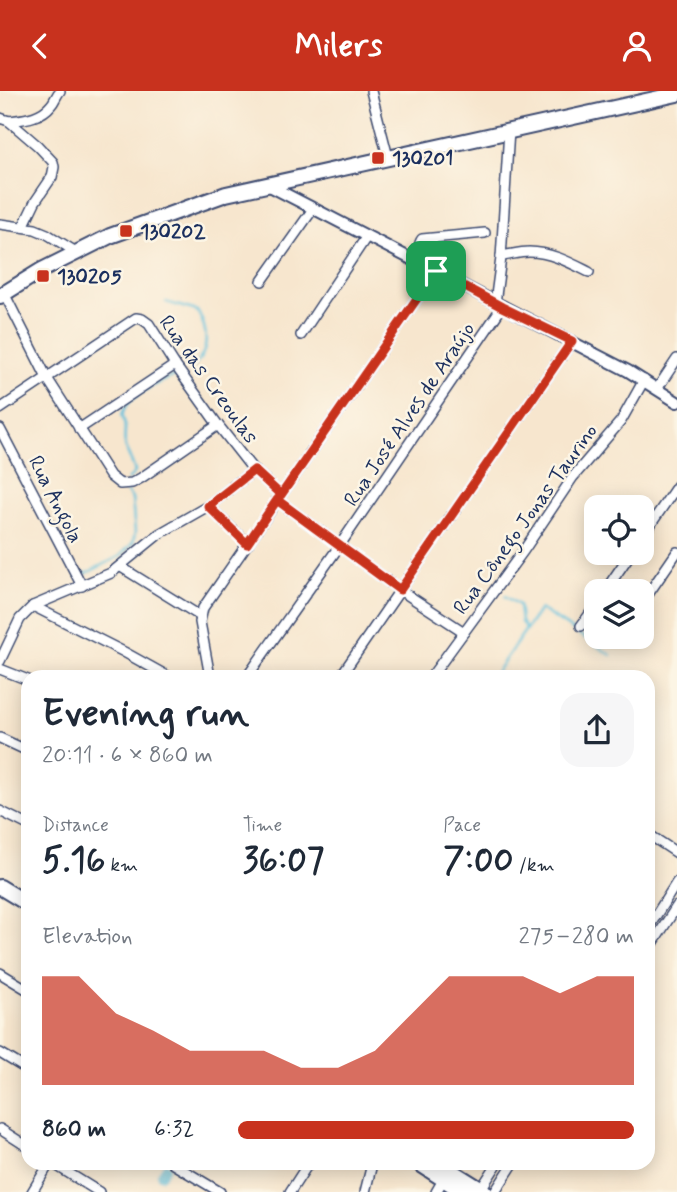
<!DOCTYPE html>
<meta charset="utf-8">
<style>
body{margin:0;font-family:Mynerve,sans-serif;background:#f6f6f7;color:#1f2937;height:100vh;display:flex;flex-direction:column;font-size:26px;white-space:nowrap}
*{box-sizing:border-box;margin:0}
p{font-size:23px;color:#747a83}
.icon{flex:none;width:38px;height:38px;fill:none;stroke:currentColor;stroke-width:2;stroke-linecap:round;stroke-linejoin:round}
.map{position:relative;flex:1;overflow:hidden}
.drawer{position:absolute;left:21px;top:579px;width:634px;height:500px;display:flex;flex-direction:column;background:#fff;border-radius:21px;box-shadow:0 4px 18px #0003}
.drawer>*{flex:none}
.controls{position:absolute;left:584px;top:404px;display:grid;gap:14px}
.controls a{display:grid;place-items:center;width:70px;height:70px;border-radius:14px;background:#fff;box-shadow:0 4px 18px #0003;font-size:35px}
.pin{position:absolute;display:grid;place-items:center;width:60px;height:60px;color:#fff;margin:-30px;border-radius:14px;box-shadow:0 4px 10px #0006}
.round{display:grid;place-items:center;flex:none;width:74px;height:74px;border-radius:21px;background:#f6f6f7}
.headline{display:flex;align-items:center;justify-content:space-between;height:119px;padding:0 21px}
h1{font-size:38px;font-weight:700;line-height:52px}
.stats{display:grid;grid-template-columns:repeat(3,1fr);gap:10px;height:119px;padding:7px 21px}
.stats div{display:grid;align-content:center}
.stats b{font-size:35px;font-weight:700}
.stats small{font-size:19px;font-weight:400}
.stats p{font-size:19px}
.chart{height:196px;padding:14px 21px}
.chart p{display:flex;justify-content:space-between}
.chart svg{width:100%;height:126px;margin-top:7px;fill:#c8321e;opacity:.7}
ul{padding:0 21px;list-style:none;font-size:23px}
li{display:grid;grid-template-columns:112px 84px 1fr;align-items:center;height:52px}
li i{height:18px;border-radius:9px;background:#c8321e}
header{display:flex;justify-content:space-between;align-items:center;height:91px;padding:0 21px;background:#c8321e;color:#fff;font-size:32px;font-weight:700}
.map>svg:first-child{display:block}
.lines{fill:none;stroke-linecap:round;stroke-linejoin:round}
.stream{stroke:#5fc0dd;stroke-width:2.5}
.canal{stroke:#5fc0dd;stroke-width:9}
.minor-casing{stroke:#3c4a6f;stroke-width:12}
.tertiary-casing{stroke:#3c4a6f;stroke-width:14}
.primary-casing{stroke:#3c4a6f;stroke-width:18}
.minor{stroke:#fff;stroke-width:9}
.tertiary{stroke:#fff;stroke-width:10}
.primary{stroke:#fff;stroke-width:14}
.route-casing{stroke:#fff;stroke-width:14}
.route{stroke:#c8321e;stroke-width:9}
.poi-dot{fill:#c8321e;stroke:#fcf5e5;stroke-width:2.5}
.labels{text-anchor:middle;stroke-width:5;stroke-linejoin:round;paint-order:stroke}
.poi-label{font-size:21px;font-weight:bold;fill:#1b2f5e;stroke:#fcf5e5;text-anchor:start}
.street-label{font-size:21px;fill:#1b2f5e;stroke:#fcf5e5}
</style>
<header><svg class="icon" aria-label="back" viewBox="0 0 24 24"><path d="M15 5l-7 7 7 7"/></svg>Milers<svg class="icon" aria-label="person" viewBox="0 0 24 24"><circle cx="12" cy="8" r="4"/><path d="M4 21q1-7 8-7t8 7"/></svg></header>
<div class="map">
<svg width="677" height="1101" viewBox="0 0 677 1101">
<rect width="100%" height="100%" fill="#fcf5e5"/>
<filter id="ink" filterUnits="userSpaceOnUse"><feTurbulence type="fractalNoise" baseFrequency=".0143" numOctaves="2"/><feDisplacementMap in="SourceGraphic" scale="14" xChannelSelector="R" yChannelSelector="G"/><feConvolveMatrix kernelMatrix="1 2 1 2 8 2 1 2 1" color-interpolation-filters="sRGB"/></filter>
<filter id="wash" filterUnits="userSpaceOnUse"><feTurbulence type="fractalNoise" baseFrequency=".00686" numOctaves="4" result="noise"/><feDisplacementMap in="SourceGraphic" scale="28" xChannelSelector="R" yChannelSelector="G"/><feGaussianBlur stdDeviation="1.57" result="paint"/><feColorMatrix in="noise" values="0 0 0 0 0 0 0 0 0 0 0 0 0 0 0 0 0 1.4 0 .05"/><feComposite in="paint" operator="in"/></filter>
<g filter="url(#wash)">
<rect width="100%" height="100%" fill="#f7e6ce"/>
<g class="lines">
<g class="stream">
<path d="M166 211 197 220C209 239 210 261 193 276"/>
<path d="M128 389 135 381C133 372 127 363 125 353 123 342 128 336 122 325 126 304 160 291 179 283"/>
<path d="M81 485 120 465 133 452 135 441 132 408 127 401"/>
<path d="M505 505 519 514 521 531 526 538"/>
<path d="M493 586 540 518 611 564"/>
</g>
<path class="canal" d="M161 1084 166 1076"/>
</g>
</g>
<g filter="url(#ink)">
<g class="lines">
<defs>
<g id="minor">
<path d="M371 0 388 66"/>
<path d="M0 27 9 30 38 55 53 71 54 76 52 86 35 111 23 136"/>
<path d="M9 30C23 28 41 27 51 14 55 10 56 4 60 0"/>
<path d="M0 133 35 138 47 143 76 161"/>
<path d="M501 165C510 164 520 161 529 161 551 161 571 172 589 181"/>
<path d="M421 173C420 165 417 154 422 148L485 142"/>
<path d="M262 190 313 118"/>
<path d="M4 202 47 287 110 385 120 393 132 392 141 387 218 334"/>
<path d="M495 212 501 167 509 39"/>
<path d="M301 244 367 145"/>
<path d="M657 298 677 268"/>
<path d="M0 318 136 227 142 228 149 233 175 274 218 334 251 376 281 404"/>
<path d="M0 338 82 495"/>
<path d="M79 338 175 274"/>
<path d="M277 409 400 499 464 541"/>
<path d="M208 415 248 453"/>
<path d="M642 446 677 395"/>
<path d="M121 476 200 525"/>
<path d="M605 500 631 462"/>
<path d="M642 512 677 461"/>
<path d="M33 515 124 561 169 586"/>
<path d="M581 535 597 513"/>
<path d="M0 570 20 528 33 515 111 482 159 443 208 415 254 379"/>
<path d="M0 578 28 589"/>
<path d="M210 586 200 531 203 517 436 180"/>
<path d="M247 586 340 454 502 216"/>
<path d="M340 586 572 250"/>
<path d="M431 586 524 459 573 386 621 330 644 289"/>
<path d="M0 647 28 660"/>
<path d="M0 720 28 734"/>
<path d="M648 743 677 762"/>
<path d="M648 837 677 791"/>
<path d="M648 860 677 815"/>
<path d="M0 882 28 899"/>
<path d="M0 962 28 979"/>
<path d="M0 1038 28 1056"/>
<path d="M54 1073 99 1101"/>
<path d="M173 1073 220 1101"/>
<path d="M32 1101 49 1073"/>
<path d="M290 1101 308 1073"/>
<path d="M365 1101 372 1073"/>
<path d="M436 1101 443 1089"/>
<path d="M479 1101 497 1073"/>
<path d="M495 1101 513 1073"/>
</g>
<path id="tertiary" d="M266 93 628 280 677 311"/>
<g id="primary">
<path d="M0 205 42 179 110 145 226 103 677 3"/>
<path d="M0 796 28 813"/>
<path d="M420 1073 463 1101"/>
<path d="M440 1073 485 1101"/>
</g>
</defs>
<use href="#minor" class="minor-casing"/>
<use href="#tertiary" class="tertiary-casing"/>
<use href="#primary" class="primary-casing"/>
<use href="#minor" class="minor"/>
<use href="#tertiary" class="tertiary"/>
<use href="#primary" class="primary"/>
</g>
</g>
<g class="lines" filter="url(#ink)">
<defs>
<path id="route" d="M436 180 502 216 572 250 400 499 277 409 247 453 208 415 254 379 281 404Z"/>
</defs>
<use href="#route" class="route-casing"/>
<use href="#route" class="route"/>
</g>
<g class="poi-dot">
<rect x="371" y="60" width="14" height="14" rx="3.5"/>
<rect x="119" y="133" width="14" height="14" rx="3.5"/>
<rect x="36" y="178" width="14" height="14" rx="3.5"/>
</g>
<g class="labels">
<g class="poi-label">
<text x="392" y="74">130201</text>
<text x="140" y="147">130202</text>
<text x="57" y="192">130205</text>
</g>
<g class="street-label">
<text transform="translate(209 288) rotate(54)" y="7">Rua das Creoulas</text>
<text transform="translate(409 323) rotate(-56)" y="7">Rua José Alves de Araújo</text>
<text transform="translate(56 408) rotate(63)" y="7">Rua Angola</text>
<text transform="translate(525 428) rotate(-54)" y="7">Rua Cônego Jonas Taurino</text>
</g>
</g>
</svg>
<div class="controls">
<a><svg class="icon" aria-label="locate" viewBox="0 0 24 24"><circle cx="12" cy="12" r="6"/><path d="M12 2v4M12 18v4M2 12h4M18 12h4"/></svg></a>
<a><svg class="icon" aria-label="layers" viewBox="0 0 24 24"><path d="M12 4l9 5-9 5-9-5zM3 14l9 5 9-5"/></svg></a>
</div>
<div class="pin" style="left:436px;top:180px;background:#1e9e55"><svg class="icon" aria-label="arrive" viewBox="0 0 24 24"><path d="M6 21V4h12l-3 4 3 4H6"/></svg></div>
<section class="drawer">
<div class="headline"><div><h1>Evening run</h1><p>20:11 · 6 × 860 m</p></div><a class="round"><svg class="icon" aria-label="share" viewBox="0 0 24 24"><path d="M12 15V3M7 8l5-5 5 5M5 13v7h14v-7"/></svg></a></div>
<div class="stats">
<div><p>Distance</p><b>5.16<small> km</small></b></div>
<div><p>Time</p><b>36:07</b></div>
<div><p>Pace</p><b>7:00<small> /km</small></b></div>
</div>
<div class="chart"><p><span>Elevation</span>275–280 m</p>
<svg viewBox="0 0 160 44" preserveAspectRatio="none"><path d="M0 44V6L10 6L20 19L30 25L40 32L50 32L60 32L70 38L80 38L90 32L100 19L110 6L120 6L130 6L140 12L150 6L160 6V44z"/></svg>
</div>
<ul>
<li><b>860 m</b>6:32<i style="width:100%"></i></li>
</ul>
</section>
</div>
